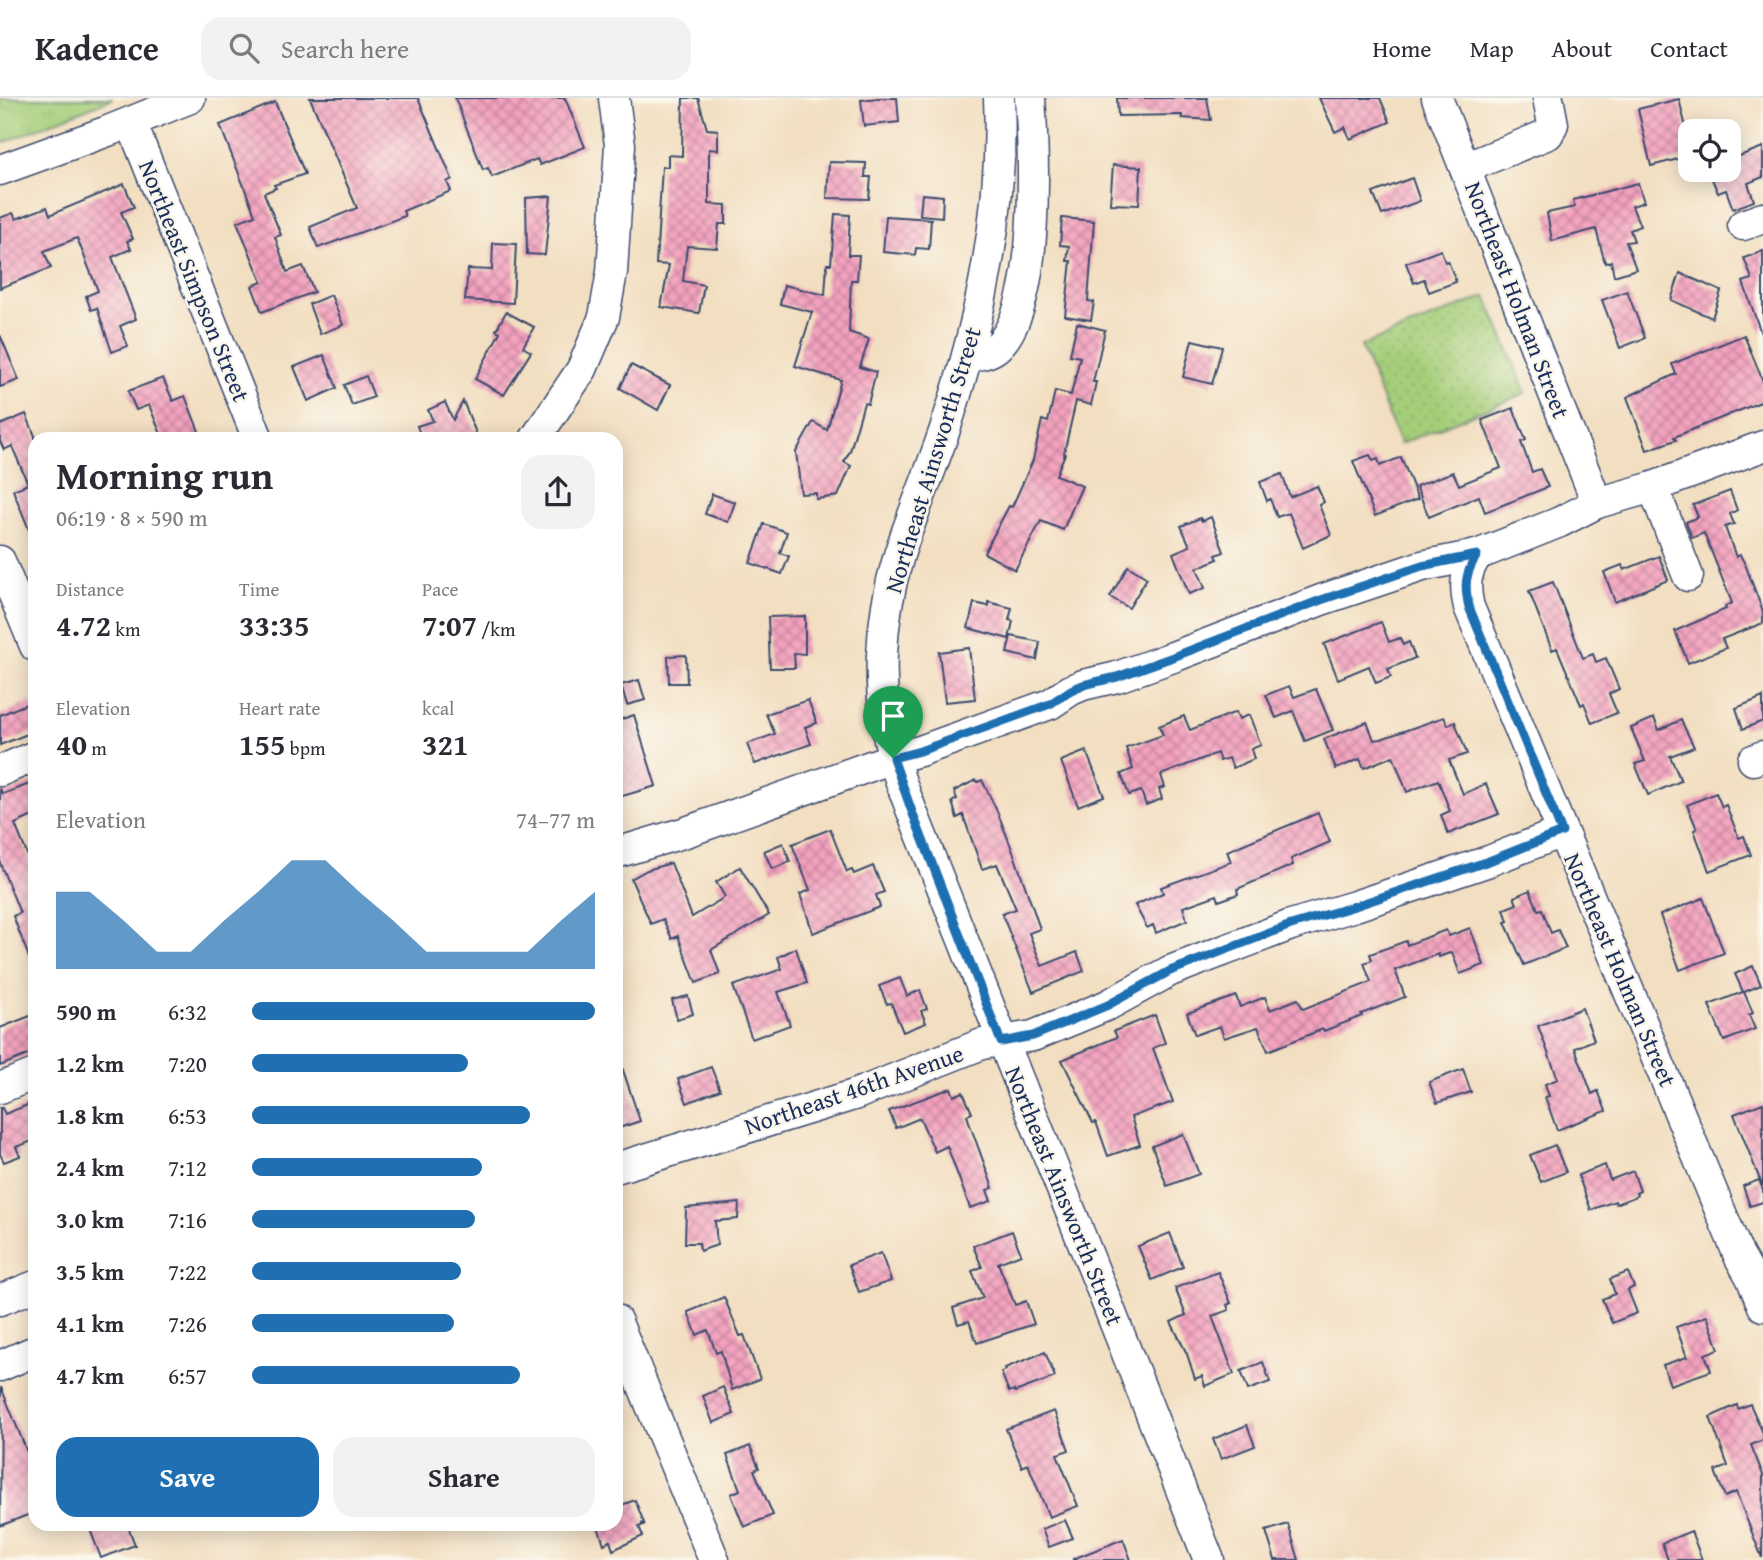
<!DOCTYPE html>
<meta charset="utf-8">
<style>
body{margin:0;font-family:"Gentium Book Plus",serif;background:#f2f2f3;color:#2b2b33;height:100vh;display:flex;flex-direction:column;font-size:26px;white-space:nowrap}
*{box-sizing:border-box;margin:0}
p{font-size:23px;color:#7c7c81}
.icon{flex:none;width:38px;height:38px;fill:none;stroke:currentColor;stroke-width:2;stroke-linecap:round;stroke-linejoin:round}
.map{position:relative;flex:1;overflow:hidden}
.side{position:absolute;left:28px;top:334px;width:595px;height:1099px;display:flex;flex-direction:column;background:#fff;border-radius:21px;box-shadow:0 4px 18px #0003}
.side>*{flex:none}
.tools{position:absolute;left:1678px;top:21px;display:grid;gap:14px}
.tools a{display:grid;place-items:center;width:63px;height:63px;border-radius:14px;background:#fff;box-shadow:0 4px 18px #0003;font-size:35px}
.pin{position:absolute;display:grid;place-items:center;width:60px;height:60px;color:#fff;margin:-72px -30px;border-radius:50% 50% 50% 0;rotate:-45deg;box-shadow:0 0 7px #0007}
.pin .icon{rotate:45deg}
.round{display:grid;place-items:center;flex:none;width:74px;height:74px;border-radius:21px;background:#f2f2f3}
.summary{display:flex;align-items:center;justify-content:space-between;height:119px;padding:0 28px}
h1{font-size:38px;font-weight:700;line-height:52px}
.metrics{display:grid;grid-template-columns:repeat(3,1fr);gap:10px;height:119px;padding:7px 28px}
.metrics div{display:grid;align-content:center}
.metrics b{font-size:30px;font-weight:700}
.metrics small{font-size:19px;font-weight:400}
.metrics p{font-size:19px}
.chart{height:196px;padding:14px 28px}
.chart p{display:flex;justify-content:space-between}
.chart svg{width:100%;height:126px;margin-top:7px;fill:#1f6fb2;opacity:.7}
.primary-button{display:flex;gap:14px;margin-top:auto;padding:14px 28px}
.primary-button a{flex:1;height:80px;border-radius:21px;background:#1f6fb2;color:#fff;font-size:28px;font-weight:700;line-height:80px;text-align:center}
.primary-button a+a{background:#f2f2f3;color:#2b2b33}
ul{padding:0 28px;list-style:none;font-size:23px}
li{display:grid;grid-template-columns:112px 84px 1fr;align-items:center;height:52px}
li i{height:18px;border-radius:9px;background:#1f6fb2}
header{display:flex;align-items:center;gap:42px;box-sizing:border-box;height:98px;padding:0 35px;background:#fff;border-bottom:2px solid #e1e1e2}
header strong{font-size:33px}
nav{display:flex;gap:38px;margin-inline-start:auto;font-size:24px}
.search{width:490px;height:63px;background:#f2f2f3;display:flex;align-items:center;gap:18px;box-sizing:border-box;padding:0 24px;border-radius:21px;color:#7c7c81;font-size:26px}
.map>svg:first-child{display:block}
.grass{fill:url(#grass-dots);stroke:#607e6c;stroke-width:2}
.park{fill:url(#park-tufts);stroke:#607e6c;stroke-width:2}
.building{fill:url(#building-cross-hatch)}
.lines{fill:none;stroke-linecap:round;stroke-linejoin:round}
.minor-casing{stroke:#3b496d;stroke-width:33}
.minor{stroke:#fff;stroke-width:30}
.route-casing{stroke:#fff;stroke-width:14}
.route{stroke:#1f6fb2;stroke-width:9}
.labels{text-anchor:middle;stroke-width:5;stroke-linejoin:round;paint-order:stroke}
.street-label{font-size:24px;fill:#1b2f5e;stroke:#fbf7ec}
</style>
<header>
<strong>Kadence</strong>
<div class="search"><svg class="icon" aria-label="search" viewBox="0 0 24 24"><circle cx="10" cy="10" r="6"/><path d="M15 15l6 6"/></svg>Search here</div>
<nav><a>Home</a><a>Map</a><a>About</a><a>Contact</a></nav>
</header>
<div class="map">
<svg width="1763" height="1462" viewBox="0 0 1763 1462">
<defs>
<pattern id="grass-dots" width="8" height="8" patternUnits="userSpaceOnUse" patternTransform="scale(1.75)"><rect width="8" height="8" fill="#a5ce79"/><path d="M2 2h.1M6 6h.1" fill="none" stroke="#8db16b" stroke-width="1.8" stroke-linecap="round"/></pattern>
<pattern id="park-tufts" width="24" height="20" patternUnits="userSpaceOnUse" patternTransform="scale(1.75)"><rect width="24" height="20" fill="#a5ce79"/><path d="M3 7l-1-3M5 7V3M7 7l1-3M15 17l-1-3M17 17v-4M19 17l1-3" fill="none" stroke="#8db16b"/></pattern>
<pattern id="building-cross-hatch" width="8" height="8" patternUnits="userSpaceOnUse" patternTransform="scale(1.75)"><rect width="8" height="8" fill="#f4a2be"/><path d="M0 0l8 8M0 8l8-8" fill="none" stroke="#c5849e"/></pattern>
</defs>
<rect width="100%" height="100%" fill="#fbf7ec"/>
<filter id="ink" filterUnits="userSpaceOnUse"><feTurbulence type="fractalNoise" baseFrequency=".0143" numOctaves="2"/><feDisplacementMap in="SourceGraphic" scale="14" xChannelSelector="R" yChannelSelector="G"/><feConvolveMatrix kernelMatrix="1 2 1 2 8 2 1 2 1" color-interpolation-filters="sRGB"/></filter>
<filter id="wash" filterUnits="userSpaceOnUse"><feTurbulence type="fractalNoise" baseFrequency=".00686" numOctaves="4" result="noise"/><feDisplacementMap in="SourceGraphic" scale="28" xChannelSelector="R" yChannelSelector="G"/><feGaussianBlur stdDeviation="1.57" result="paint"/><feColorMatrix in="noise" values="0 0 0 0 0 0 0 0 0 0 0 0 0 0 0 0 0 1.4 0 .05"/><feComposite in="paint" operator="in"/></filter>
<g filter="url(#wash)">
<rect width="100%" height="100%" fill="#f2dec0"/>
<path class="grass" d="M1486 198 1526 295 1400 346 1361 248Z"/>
<path class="park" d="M0 0H113L0 46Z"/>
<g id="blocks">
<g class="building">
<path d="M310 0H418L452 81 447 84 451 93 403 113 405 118 318 150 310 129 357 110Z"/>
<path d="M455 0H565L585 49 540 67 537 61 492 79 488 70 483 72Z"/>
<path d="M683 0H698L707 31 718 32V52L709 51V106L726 107V126H719L717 150 687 148 683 183 704 187 699 215 661 209 669 167 656 166 662 69H668V57L682 58Z"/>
<path d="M879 0H897L899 24 864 28 861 2Z"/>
<path d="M1117 0H1207L1211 22 1182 20V17L1118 18Z"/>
<path d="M1319 0H1380L1390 24 1350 41 1345 29 1335 34Z"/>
<path d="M1679 1 1690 46V58L1651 68 1638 11Z"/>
<path d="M275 4 305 76 274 87 276 90 264 95 281 137 275 139 287 174 303 168 314 194 262 214 252 188 262 184 237 124 255 117 220 27Z"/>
<path d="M1763 49V79L1748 85 1754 103 1733 111 1726 92 1718 95 1708 72H1729V62Z"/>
<path d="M829 64 866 65 865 79H871L869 101 827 100Z"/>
<path d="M1113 67 1141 69 1139 107 1110 106Z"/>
<path d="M1412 80 1420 103 1382 117 1373 95Z"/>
<path d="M1638 85 1644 104 1632 108 1640 128 1630 132 1634 143 1626 144 1636 171 1614 178 1611 163 1605 165 1596 131 1552 143 1547 115 1575 109 1573 102Z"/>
<path d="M124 86 134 109 121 114 133 141 127 143 131 151 112 159 136 221 120 228 128 248 112 254 97 210 91 212 86 198 98 193 77 140 44 153 51 170 0 190V120L13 115 16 121 47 109 50 117Z"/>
<path d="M922 96 943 98 942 119 920 117Z"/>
<path d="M551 98 545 157 527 156 526 100Z"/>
<path d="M835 116 850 117 848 157H859L857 182H851L849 234 869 241 860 269 876 274 868 306 864 305 850 353 844 364 851 368 838 398 816 401V395L801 396 796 354 813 324 827 332 841 282 795 268 812 214 780 206 784 187 825 197 827 166H831Z"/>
<path d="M886 118 931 121 929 151 916 150 915 157 883 154Z"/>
<path d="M1062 120 1094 123 1088 203 1094 204 1091 222 1065 218 1071 163H1067L1069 148 1060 147Z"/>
<path d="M493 145 516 146 513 205 465 202 468 171 492 172Z"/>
<path d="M1441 152 1445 164 1448 163 1456 184 1429 194 1424 181 1414 185 1406 165Z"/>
<path d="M1763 153V234L1761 235 1743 184 1752 181 1744 160Z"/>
<path d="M1680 175 1721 193 1712 220 1671 202Z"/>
<path d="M1627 193 1645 240 1620 250 1602 202Z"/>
<path d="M331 197 343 227 320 236 309 206Z"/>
<path d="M506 214 534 229 523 249 531 254 504 297 475 281 500 234 496 232Z"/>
<path d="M1077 225 1105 232 1093 284H1096L1091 307 1076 303 1064 355 1065 356 1056 377 1082 388 1063 432 1041 423 1015 472 984 455 1009 408 1012 409 1033 362 1042 322 1048 324 1055 293 1071 297 1080 259 1070 257Z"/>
<path d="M0 237 19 282 0 289Z"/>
<path d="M1744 237 1763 283V303L1674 339 1676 342 1647 352 1627 299 1676 276 1672 266Z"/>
<path d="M1192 242 1222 249 1212 286 1183 279Z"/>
<path d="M324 257 337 290 308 303 294 269Z"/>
<path d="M631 267 670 287 658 312 620 290Z"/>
<path d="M366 278 374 299 352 307 344 287Z"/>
<path d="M163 280 173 303 185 298 202 341H163L149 307 136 312 128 293Z"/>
<path d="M463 303 476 335 463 341H422L417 328 433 323 428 312 445 304 453 322Z"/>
<path d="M1513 310 1526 342 1521 344 1532 374 1540 371 1548 389 1485 414 1479 398 1429 419 1416 388 1453 374 1459 387 1501 370 1482 322Z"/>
<path d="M26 316 35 338 34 444 13 392 28 386 12 348 4 352 0 343V327Z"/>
<path d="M1370 357 1373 363 1378 361 1380 368 1401 359 1418 401 1375 418 1353 363Z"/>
<path d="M1282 376 1290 399 1317 388 1324 404 1319 407 1331 437 1303 450 1289 415 1277 419 1270 401 1267 403 1260 384Z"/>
<path d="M1730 393 1737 412 1730 416 1734 426 1725 429 1736 459 1740 457 1745 466 1763 514V525L1722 541 1726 550 1688 565 1675 533 1726 511 1725 508 1732 505 1704 435 1692 440 1686 424 1698 419 1693 407Z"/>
<path d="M712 396 735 404 728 424 705 416Z"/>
<path d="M1211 419 1224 454 1216 457 1218 461 1197 470 1205 490 1189 496 1173 455 1190 448 1181 428 1200 420 1202 423Z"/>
<path d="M764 426 787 434 780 455 789 458 782 476 750 465Z"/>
<path d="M1659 458 1668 482 1615 504 1604 474 1622 467 1624 472Z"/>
<path d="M1128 468 1147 480 1129 510 1110 499Z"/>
<path d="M1553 484 1583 560 1593 556 1596 564 1606 560 1619 591 1609 596 1617 615 1592 625 1584 605 1581 607 1557 550 1552 552 1529 493Z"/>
<path d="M988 504 1012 510 1009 522 1013 523 1009 541 968 530 974 505 988 508Z"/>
<path d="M805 518V556L794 555 795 570H770L768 519Z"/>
<path d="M1381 524 1389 544 1400 540 1403 547 1409 544 1415 560 1388 571 1391 579 1376 585 1369 568 1338 581 1324 546Z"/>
<path d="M1011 538 1040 544 1037 562 1007 555Z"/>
<path d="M969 550 975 601 945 604 939 554Z"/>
<path d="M686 557 687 585H669L668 558Z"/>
<path d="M639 582 645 602 627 607 621 587Z"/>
<path d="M1289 588 1294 599 1316 591 1333 632 1305 643 1293 613 1276 620 1266 597Z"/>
<path d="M1763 599V623L1743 631 1736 610Z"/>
<path d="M808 602 817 625 805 629 811 646 755 666 747 646 775 636 766 616Z"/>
<path d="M31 604 35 613V633L0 647V617Z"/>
<path d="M1236 614 1239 621 1249 617 1261 647 1251 651 1254 661 1233 670 1229 660 1220 663 1217 655 1161 677 1165 689 1159 691 1162 701 1146 707 1141 693 1129 697 1121 676 1133 671 1126 650 1163 637 1159 628 1184 618 1190 632Z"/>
<path d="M634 617 656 688 616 700V623Z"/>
<path d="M1444 619 1448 627 1455 624 1467 656 1449 662 1463 696 1486 686 1499 716 1448 736 1441 717 1450 713 1438 682 1407 694 1393 658 1364 670 1360 661 1336 671 1324 641 1367 624 1374 642 1381 641Z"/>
<path d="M1654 620 1659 632 1681 622 1694 649 1670 658 1681 683 1648 697 1635 666 1645 663 1631 630Z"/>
<path d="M1086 653 1104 698 1078 708 1061 663Z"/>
<path d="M976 682 978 684 982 682 997 713 1015 759 1040 831 1029 835 1042 868 1077 854 1084 873 1033 894 1002 816 1016 811 997 766 982 771 963 717 957 720 952 704 957 701 954 693Z"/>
<path d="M35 684V717L15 726 35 776 34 872 13 818 20 815 0 765V691L3 696Z"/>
<path d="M1716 695 1722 709 1726 707 1739 740 1744 738 1751 757 1709 773 1694 732 1697 731 1687 707Z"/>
<path d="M1318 715 1330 744 1291 761 1293 767 1237 791 1238 796 1219 803 1217 797 1183 809 1187 822 1156 835 1153 827 1147 830 1135 807 1163 795 1161 789 1231 764 1227 753Z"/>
<path d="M830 731 847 774 852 772 854 776 873 768 884 794 876 797 880 809 813 835 800 796 810 792 792 746Z"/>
<path d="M783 745 790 764 772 771 764 753Z"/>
<path d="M671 765 692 819 725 799 716 784 740 769 769 817 711 852 720 876 696 885 678 838 672 841 663 821 651 826 631 781 647 772Z"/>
<path d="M1530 792 1538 812 1542 811 1551 835 1558 832 1566 850 1524 867 1505 824 1508 823 1504 811 1517 806 1514 799Z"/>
<path d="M1703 800 1724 855 1680 872 1660 817Z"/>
<path d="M1470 830 1484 867 1460 876 1452 854 1439 859 1438 856 1395 872 1405 899 1361 916 1362 918 1324 933 1323 931 1268 953 1258 929 1224 940 1220 928 1195 937 1187 915 1236 898 1240 909 1265 899 1270 912 1298 901 1303 911 1371 884 1364 865 1372 862 1370 856 1406 843 1407 847 1446 832 1449 838Z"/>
<path d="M796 850 807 885 778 894 790 927 752 941 733 888 782 871 778 859Z"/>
<path d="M1753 868 1761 887 1744 894 1753 915 1749 917 1755 931 1724 943 1709 907 1743 894 1735 876Z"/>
<path d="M900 880 907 898 920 892 927 911 921 913 926 925 903 934 891 905 887 906 879 888Z"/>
<path d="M688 898 693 916 677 921 672 902Z"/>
<path d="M1582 910 1594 942 1575 950 1592 996 1598 993 1606 1013 1557 1032 1545 999 1549 998 1545 986 1558 981 1538 928Z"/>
<path d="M35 916V954L0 968V930Z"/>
<path d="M1155 917 1165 945 1153 950 1173 1004 1131 1019 1140 1047 1108 1058 1096 1024 1093 1025 1062 962 1117 939 1114 933Z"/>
<path d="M616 960H619L640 1023 616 1031Z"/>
<path d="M711 969 720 992 687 1005 678 981Z"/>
<path d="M1463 971 1471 994 1437 1005 1429 984Z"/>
<path d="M951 990 954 998 963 994 972 1015 967 1017 970 1027 993 1090 987 1092 991 1103 970 1110 947 1048 935 1054 920 1020 896 1030 889 1013Z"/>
<path d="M35 1004V1042L16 1049 20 1058 4 1064 0 1056V1010H2L5 1016Z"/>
<path d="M1763 1005V1087H1762L1734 1016Z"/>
<path d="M1183 1036 1199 1076 1167 1088 1152 1048Z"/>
<path d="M1555 1047 1566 1074 1541 1084 1530 1057Z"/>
<path d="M1605 1067 1610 1082 1633 1073 1640 1093 1636 1095 1637 1098 1616 1106 1615 1103 1591 1112 1578 1077Z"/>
<path d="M1759 1082 1763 1092V1104L1750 1108 1743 1088Z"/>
<path d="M739 1105 738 1121 715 1123 717 1147 700 1153 699 1145H685L686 1110Z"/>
<path d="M1012 1133 1021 1156 998 1165 1015 1207 1026 1203 1034 1226 977 1245 969 1223 958 1226 953 1210 983 1200 972 1173 982 1169 973 1148Z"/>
<path d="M1170 1135 1183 1169 1152 1182 1138 1148Z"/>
<path d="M881 1155 891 1183 859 1194 849 1167Z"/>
<path d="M1218 1174 1231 1205 1227 1207 1229 1212 1212 1218 1234 1276 1205 1288 1202 1278 1195 1281 1187 1256 1171 1224 1186 1217 1175 1190Z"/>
<path d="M1628 1174 1634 1189 1628 1192 1637 1215 1612 1225 1602 1201 1615 1196 1610 1181Z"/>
<path d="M724 1199 740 1238 744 1237 760 1281 732 1292 721 1253 716 1255 708 1232 697 1237 688 1214Z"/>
<path d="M1707 1218 1719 1251 1705 1256 1711 1273 1670 1287 1663 1267 1687 1259 1676 1229Z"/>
<path d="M1045 1254 1055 1279 1015 1294 1014 1292 1009 1294 1001 1274 1006 1272 1005 1270Z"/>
<path d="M1263 1264 1270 1284 1248 1292 1241 1273Z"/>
<path d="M1 1289 35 1374V1414L0 1428Z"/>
<path d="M723 1289 734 1316 713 1325 703 1298Z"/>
<path d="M1750 1306 1763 1335V1342L1751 1347 1763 1377 1762 1460 1736 1394 1725 1399 1715 1373 1728 1368 1710 1319 1737 1307 1738 1311Z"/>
<path d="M1054 1313 1069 1352 1057 1356 1078 1408 1049 1419 1028 1366 1022 1369 1006 1331Z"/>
<path d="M1247 1327 1255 1348 1221 1361 1213 1341Z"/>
<path d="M750 1348 759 1370 754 1372 773 1417 744 1429 731 1396 740 1392 727 1357Z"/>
<path d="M635 1402 644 1425 641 1426H645L639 1429 643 1438 613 1452 610 1443 604 1446 597 1426H616V1409Z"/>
<path d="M1065 1422 1073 1440 1049 1449 1042 1431Z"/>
<path d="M88 1426H127L135 1447 101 1460Z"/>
<path d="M1288 1426 1299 1462H1275L1266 1433Z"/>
<path d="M1691 1433 1702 1462H1668L1662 1445Z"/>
<path d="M1123 1441 1131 1462H1073V1461Z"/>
</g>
</g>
</g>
<g filter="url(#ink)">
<use href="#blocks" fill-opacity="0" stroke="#3b496d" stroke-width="2"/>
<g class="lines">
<defs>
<g id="minor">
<path d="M999 0C1004 112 981 221 946 328 932 371 913 413 899 457 879 522 875 596 894 661 898 678 905 695 911 711L1209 1462"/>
<path d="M1437 0 1597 405"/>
<path d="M131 24 258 341"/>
<path d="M1465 70 1548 36 1553 26 1548 0"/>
<path d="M0 72 108 33 190 0"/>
<path d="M1743 127 1763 120"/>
<path d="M967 258C977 257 989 256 997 249 1041 210 1034 57 1030 0"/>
<path d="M535 341 582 271 604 219 612 174 620 47 614 0"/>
<path d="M1653 389 1688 478"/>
<path d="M1477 457C1465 475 1464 488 1469 509L1739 1158 1751 1179 1763 1208"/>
<path d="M0 463 35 548"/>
<path d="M1753 662 1763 658"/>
<path d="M0 673 35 658"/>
<path d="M616 755 686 734 893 660 920 653 1050 606 1071 592 1083 587 1117 579 1173 559 1321 502 1422 468 1477 457 1560 424 1597 405 1653 389 1763 348"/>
<path d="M0 990 35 976"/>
<path d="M616 1070 854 997 982 946 1033 938 1108 907 1170 873 1291 827 1355 808 1489 763 1562 734"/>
<path d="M0 1202 35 1188"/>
<path d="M616 1222 714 1462"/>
<path d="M0 1268 35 1253"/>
</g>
</defs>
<use href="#minor" class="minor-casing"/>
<use href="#minor" class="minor"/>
</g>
</g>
<g class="lines" filter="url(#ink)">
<defs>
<path id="route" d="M1477 457C1465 475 1464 488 1469 509L1562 734 1489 763 1355 808 1291 827 1170 873 1108 907 1033 938 1001 944 911 711 893 660 920 653 1050 606 1071 592 1083 587 1117 579 1173 559 1321 502 1422 468Z"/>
</defs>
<use href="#route" class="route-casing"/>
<use href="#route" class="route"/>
</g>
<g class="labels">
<g class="street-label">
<text transform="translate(194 183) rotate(68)" y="8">Northeast Simpson Street</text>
<text transform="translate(1517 202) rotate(69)" y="8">Northeast Holman Street</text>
<text transform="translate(933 362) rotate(-73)" y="8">Northeast Ainsworth Street</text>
<text transform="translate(1620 872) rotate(67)" y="8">Northeast Holman Street</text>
<text transform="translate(854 992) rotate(-19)" y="8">Northeast 46th Avenue</text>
<text transform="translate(1064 1098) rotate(68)" y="8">Northeast Ainsworth Street</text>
</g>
</g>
</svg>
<div class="tools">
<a><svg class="icon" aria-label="locate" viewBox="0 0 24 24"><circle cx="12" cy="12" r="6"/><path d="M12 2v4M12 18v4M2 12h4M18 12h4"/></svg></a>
</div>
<div class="pin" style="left:893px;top:660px;background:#1e9e55"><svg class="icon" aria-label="arrive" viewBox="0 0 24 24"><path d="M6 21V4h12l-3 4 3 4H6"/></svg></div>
<section class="side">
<div class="summary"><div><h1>Morning run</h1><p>06:19 · 8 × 590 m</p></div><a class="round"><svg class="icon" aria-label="share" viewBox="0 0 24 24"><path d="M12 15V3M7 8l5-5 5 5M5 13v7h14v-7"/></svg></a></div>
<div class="metrics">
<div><p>Distance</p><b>4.72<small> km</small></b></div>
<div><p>Time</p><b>33:35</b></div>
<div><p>Pace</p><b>7:07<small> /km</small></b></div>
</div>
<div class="metrics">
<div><p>Elevation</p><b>40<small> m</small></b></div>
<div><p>Heart rate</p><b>155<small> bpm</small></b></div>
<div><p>kcal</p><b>321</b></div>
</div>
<div class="chart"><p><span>Elevation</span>74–77 m</p>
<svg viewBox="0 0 160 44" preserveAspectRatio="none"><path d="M0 44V17L10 17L20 27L30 38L40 38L50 27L60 17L70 6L80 6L90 17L100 27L110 38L120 38L130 38L140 38L150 27L160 17V44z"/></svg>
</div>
<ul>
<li><b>590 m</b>6:32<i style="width:100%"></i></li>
<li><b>1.2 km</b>7:20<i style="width:63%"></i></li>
<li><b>1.8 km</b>6:53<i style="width:81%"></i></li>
<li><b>2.4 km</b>7:12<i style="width:67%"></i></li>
<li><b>3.0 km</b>7:16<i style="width:65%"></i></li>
<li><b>3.5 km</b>7:22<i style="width:61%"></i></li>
<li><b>4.1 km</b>7:26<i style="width:59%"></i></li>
<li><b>4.7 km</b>6:57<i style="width:78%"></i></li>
</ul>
<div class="primary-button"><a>Save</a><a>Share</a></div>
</section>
</div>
